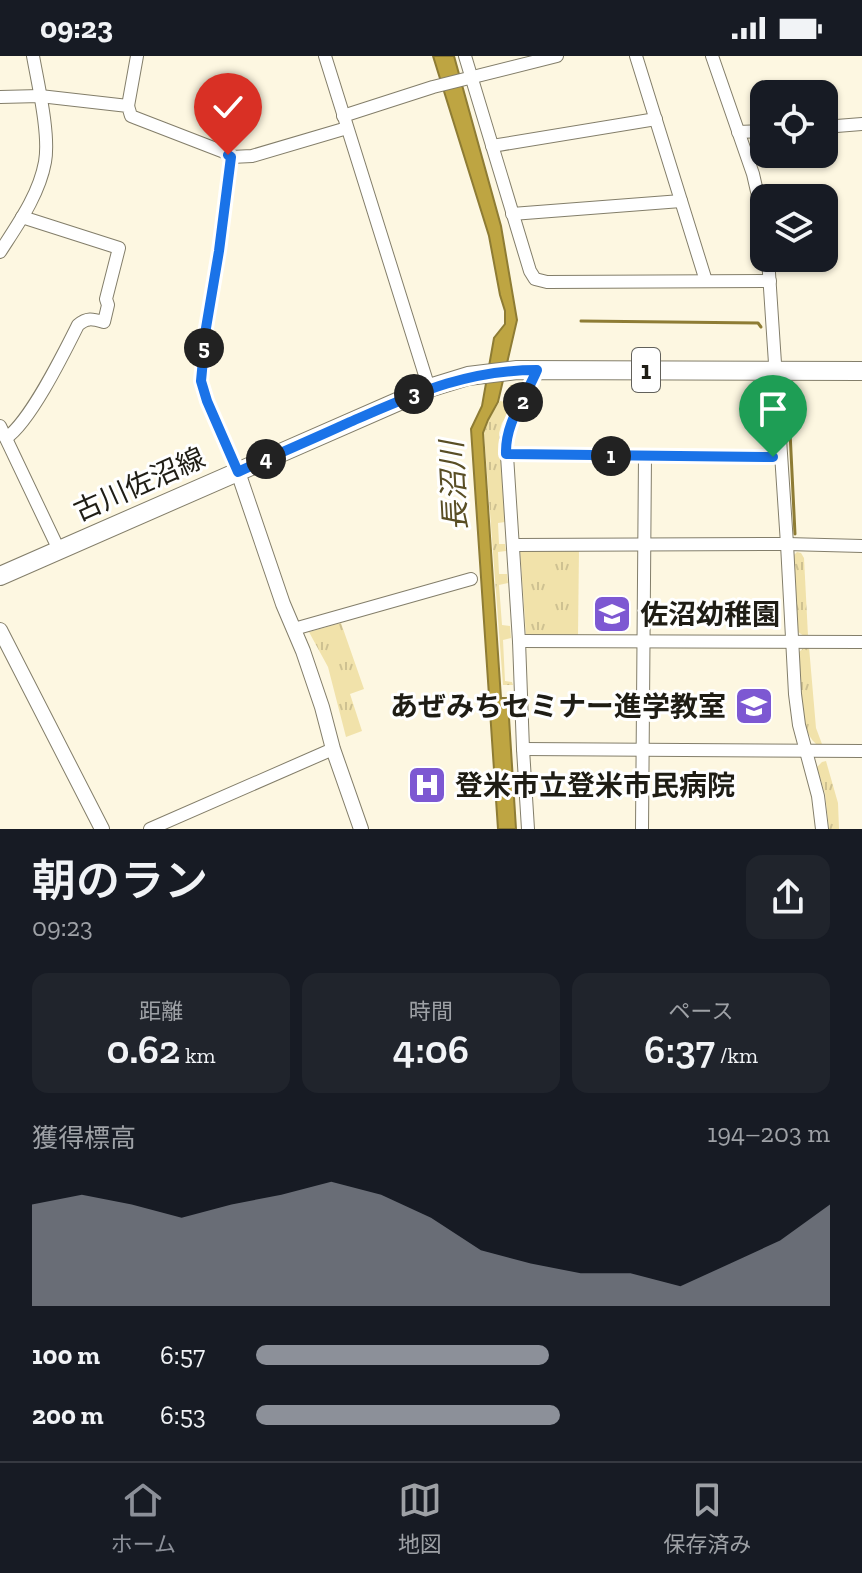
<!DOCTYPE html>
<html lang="ja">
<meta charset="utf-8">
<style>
body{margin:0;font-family:"Zilla Slab","Noto Sans JP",serif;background:#20242c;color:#f1f3f6;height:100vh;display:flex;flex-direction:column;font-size:30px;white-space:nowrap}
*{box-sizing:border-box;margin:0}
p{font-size:26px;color:#9ea1a6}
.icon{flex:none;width:44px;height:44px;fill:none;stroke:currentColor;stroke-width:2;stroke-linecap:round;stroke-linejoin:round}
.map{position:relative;height:773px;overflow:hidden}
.side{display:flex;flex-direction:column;background:#171b24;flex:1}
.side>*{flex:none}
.fabs{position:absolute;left:750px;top:24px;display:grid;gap:16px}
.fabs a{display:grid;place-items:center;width:88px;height:88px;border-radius:16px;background:#171b24;box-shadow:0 2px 6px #0004;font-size:40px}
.pin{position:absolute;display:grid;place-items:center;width:68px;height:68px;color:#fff;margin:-82px -34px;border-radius:50% 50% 50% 0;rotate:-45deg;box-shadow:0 0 8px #0007}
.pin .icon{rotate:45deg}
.km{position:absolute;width:40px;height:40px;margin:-20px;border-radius:50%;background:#222;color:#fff;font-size:22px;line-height:40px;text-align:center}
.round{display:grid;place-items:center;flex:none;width:84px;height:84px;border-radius:16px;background:#20242c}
.summary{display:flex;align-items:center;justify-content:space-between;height:136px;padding:0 32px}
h1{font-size:44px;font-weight:600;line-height:60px}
.figures{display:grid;grid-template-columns:repeat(3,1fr);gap:12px;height:136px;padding:8px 32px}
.figures div{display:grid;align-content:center;border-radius:16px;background:#20242c;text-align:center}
.figures b{font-size:40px;font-weight:600}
.figures small{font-size:22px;font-weight:400}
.figures p{font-size:22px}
.chart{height:224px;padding:16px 32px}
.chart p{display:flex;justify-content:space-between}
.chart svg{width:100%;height:144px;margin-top:8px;fill:#8c9099;opacity:.7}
ul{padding:0 32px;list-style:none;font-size:26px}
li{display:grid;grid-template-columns:128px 96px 1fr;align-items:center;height:60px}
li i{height:20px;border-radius:10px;background:#8c9099}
.status{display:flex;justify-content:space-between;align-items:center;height:56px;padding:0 40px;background:#171b24;direction:ltr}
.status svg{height:22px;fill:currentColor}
.menu{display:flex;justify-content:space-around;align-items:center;height:112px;border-top:2px solid #363941;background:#171b24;font-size:22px;color:#9ea1a6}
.menu a{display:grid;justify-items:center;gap:4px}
.menu .selected{color:#8c9099}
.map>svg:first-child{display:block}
.grass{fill:url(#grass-tufts)}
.water{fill:#bea542;stroke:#8e7c34;stroke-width:2}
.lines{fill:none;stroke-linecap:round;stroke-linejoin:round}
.stream{stroke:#8e7c34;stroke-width:3}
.minor-casing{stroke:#837e6a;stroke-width:14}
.tertiary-casing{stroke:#837e6a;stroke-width:16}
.primary-casing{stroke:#837e6a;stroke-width:20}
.minor{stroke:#fff;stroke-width:12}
.tertiary{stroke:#fff;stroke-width:14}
.primary{stroke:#fff;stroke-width:18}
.route-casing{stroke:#fff;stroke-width:16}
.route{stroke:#1a73e8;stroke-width:10}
.labels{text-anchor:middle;stroke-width:6;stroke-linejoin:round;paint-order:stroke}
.shield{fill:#fff;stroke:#62615b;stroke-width:2}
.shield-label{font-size:26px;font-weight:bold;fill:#1f1d15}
.street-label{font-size:28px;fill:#1f1d15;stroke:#fff}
.poi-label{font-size:28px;font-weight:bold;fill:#1f1d15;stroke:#fff;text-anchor:start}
.water-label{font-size:30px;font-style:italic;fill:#594e25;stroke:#fff}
</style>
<div class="status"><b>09:23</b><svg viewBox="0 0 49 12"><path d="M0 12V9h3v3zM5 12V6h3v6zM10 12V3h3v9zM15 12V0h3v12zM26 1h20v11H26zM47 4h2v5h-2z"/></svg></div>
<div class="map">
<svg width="862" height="773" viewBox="0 0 862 773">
<defs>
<pattern id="grass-tufts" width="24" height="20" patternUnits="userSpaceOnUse" patternTransform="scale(2)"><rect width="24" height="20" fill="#f1e2aa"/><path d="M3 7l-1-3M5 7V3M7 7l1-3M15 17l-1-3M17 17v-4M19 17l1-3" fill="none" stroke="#cec191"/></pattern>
</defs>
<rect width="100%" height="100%" fill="#fdf7e1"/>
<g class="grass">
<path d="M522 327 524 330 522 336 502 367 499 377 505 466 498 467 499 488H505L506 495 498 496 499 518H507L508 527 499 529 502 569 510 570 511 582 503 584 505 625 512 626 513 629H503L484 377 489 363 500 345 505 346 510 329Z"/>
<path d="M579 493 578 579H526L520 494Z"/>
<path d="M797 496 801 497 804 502 808 580H804L798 576 794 499Z"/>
<path d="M341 567 364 633 350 638 362 675 346 681 328 611 309 576Z"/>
<path d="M805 591H809L816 672 822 688H816C797 671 800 620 799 596Z"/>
<path d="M826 705 838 747 839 773H829L825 738 817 711 822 706Z"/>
</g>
<path class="water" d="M433 0H454L501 170 517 264 498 346 488 364 483 377 501 642H507L508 646 516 773H498L471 373 482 350 494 282 505 268V255L500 239 489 180Z"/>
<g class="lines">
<g class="stream">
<path d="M581 265 758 267 761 271"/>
<path d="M788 335 795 478"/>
</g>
<defs>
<g id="minor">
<path d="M325 0 429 332"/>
<path d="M465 0 530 215 535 223 547 226 770 225"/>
<path d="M636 0 706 225"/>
<path d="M712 0 753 118 764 166"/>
<path d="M0 41 40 40 128 50 131 60 136 62 224 96 231 101 252 100 347 72"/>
<path d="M128 50 137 0"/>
<path d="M343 60 433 31 557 0"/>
<path d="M824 71 862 68"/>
<path d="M738 76 764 75"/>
<path d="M492 90 656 63"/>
<path d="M231 101 219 195 206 272 201 325 207 345 238 416"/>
<path d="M512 158 681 145"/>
<path d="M0 196C18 168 39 139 45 106 50 79 38 28 33 0"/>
<path d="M768 202 787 488 795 638 799 669 818 740 822 773"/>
<path d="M0 370 59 494"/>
<path d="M6 382C30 366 64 297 78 269 87 261 93 263 104 266L108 249 106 243 119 192 22 161"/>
<path d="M506 398 781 401"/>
<path d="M514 489 787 488 862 490"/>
<path d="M294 573 471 523"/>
<path d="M519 585 862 586"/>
<path d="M523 693 862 695"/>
<path d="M150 773 333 693"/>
<path d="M528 773 523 693 519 585 506 384C512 359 528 338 537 314"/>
<path d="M642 773 645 400"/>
</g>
<g id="tertiary">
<path d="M238 416 283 548 303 595 322 651 333 693 361 773"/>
<path d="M0 574 102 773"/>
</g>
<path id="primary" d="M0 520 429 332 468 320 517 314 862 315"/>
</defs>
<use href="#minor" class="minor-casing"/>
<use href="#tertiary" class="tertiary-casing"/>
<use href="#primary" class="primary-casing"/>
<use href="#minor" class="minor"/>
<use href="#tertiary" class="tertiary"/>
<use href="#primary" class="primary"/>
</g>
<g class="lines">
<defs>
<path id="route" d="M228 99 231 101 219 195 206 272 201 325 207 345 238 416C275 399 313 383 350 366 415 338 465 314 537 314 525 343 505 366 506 398L773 401"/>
</defs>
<use href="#route" class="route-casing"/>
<use href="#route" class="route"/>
</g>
<defs>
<symbol id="school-square" viewBox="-11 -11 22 22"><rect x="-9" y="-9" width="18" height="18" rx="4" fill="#7d58d2" stroke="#fff"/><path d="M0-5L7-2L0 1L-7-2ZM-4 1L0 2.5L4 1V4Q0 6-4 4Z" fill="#fff"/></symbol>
<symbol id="hospital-square" viewBox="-11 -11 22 22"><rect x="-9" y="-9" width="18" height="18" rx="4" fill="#7d58d2" stroke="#fff"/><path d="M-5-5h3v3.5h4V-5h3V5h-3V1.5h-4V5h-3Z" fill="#fff"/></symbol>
</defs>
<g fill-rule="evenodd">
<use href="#school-square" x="590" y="536" width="44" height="44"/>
<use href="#school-square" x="732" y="628" width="44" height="44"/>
<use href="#hospital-square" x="405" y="707" width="44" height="44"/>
</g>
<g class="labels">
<rect class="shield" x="632" y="292" width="28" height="44" rx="6"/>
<g class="shield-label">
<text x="646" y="323">1</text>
</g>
<g class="street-label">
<text transform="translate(139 428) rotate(-24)" y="10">古川佐沼線</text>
</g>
<g class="poi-label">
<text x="640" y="568">佐沼幼稚園</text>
<text x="726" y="660" text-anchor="end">あぜみちセミナー進学教室</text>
<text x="455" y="739">登米市立登米市民病院</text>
</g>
<g class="water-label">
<text transform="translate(454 430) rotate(-93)" y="10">長沼川</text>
</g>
</g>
</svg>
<div class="fabs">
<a><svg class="icon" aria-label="locate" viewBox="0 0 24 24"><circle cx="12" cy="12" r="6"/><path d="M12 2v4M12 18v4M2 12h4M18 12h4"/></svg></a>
<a><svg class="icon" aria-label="layers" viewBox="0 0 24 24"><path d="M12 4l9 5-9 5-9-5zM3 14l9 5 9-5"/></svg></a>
</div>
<div class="pin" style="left:773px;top:401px;background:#1e9e55"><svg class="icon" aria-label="arrive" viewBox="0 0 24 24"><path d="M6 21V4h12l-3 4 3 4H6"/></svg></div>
<div class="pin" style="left:228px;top:99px;background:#d93025"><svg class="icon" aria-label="check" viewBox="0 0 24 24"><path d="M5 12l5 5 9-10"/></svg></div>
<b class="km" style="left:611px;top:400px">1</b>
<b class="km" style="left:523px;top:346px">2</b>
<b class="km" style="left:414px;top:338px">3</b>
<b class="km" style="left:266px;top:403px">4</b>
<b class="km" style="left:204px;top:292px">5</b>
</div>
<section class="side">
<div class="summary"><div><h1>朝のラン</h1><p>09:23</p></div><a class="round"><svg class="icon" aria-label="share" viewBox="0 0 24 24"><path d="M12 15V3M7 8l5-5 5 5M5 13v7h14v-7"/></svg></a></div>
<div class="figures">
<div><p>距離</p><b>0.62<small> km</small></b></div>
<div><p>時間</p><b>4:06</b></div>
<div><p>ペース</p><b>6:37<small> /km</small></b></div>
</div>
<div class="chart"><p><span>獲得標高</span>194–203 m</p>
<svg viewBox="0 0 160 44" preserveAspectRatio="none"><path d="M0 44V13L10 10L20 13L30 17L40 13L50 10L60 6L70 10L80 17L90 27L100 31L110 34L120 34L130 38L140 31L150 24L160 13V44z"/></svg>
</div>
<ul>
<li><b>100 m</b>6:57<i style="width:51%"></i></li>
<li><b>200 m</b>6:53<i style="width:53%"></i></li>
</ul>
</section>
<nav class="menu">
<a class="selected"><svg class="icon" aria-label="home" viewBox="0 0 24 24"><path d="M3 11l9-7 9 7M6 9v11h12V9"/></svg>ホーム</a>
<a><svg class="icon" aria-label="map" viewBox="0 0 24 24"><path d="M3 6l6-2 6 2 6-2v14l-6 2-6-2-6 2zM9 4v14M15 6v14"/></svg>地図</a>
<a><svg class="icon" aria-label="saved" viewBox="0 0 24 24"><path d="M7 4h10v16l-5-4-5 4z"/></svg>保存済み</a>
</nav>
